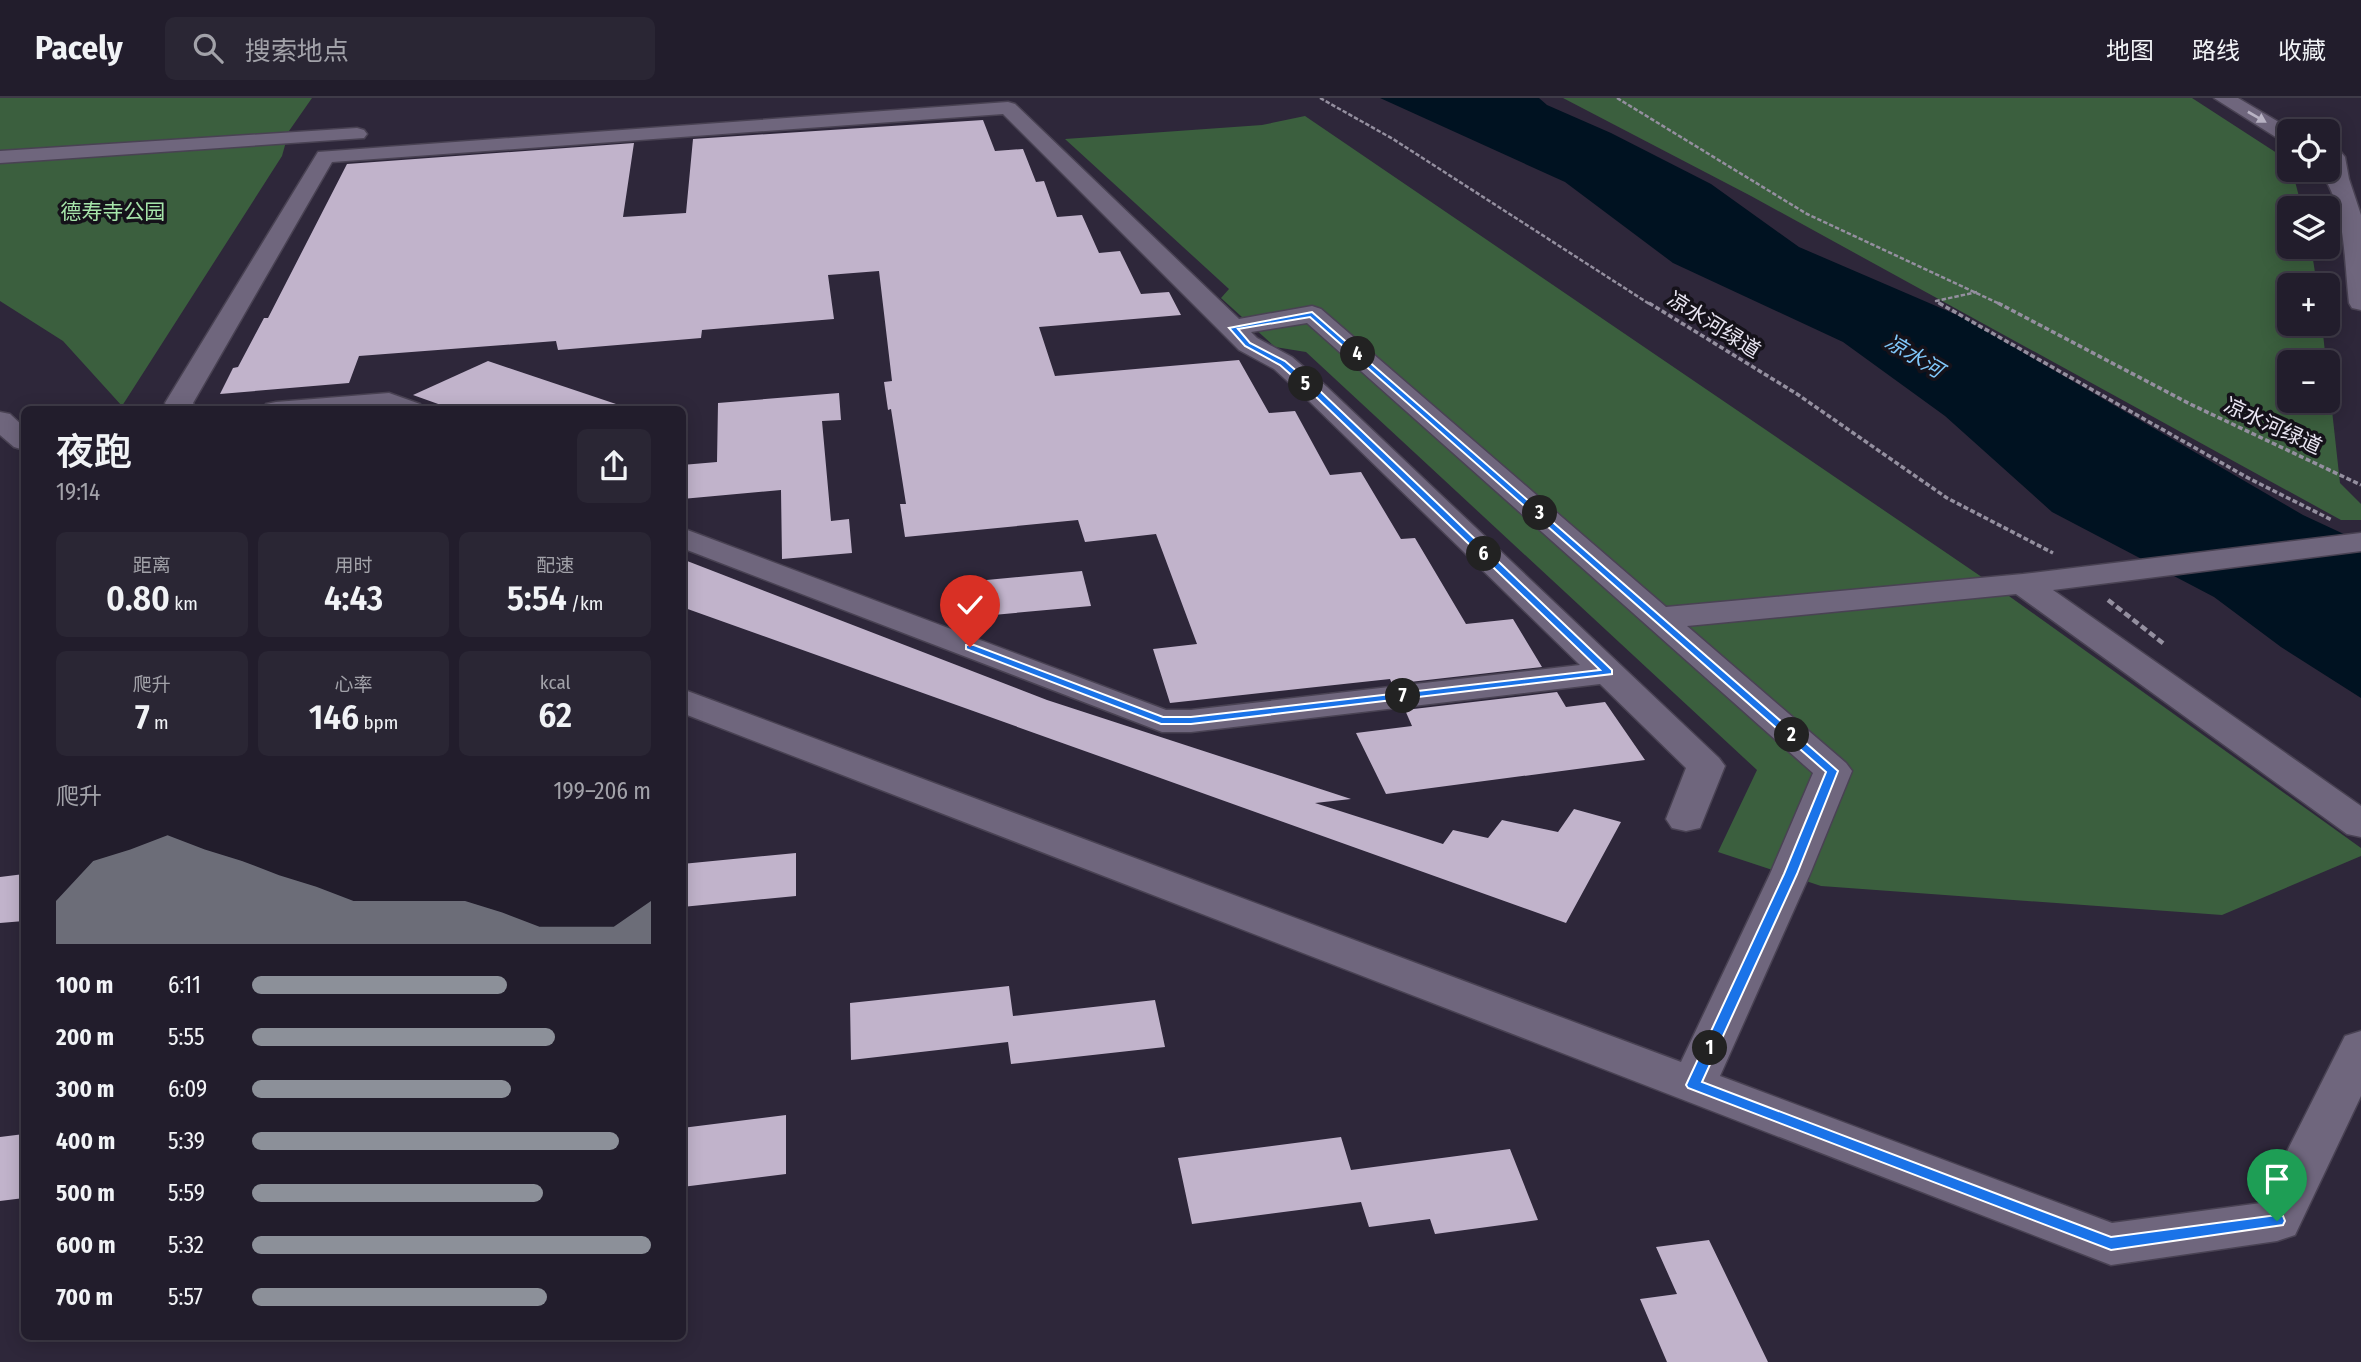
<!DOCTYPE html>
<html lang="zh">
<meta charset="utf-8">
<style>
body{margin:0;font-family:"Fira Sans Condensed","Noto Sans SC",sans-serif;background:#2a2634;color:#f1f3f6;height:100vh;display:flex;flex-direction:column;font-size:26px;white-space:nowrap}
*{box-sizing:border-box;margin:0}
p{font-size:23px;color:#a2a2a9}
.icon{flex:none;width:38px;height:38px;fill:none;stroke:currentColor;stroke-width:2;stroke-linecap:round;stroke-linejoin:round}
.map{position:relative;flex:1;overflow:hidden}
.side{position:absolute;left:21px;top:308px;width:665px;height:934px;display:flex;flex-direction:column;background:#221d2c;border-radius:10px;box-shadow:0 4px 18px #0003,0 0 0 2px #3f3b48}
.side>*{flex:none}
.tools{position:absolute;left:2277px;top:21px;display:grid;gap:14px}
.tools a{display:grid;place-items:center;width:63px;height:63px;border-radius:10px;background:#221d2c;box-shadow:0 4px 18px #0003,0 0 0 2px #3f3b48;font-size:35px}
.pin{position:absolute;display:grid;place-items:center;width:60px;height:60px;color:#fff;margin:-72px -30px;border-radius:50% 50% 50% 0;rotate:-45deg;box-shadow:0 0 7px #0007}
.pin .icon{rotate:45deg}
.km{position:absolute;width:35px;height:35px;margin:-18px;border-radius:50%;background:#222;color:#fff;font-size:19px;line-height:35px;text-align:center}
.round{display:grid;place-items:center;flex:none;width:74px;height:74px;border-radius:10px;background:#2a2634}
.overview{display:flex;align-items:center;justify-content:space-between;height:119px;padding:0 35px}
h1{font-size:38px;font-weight:600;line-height:52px}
.metrics{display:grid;grid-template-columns:repeat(3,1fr);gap:10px;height:119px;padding:7px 35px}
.metrics div{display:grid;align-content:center;border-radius:10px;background:#2a2634;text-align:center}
.metrics b{font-size:35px;font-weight:600}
.metrics small{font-size:19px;font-weight:400}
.metrics p{font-size:19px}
.chart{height:196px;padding:14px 35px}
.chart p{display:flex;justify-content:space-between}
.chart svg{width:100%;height:126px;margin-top:7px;fill:#8c9099;opacity:.7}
ul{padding:0 35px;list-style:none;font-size:23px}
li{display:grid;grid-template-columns:112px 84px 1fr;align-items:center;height:52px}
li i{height:18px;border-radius:9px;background:#8c9099}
header{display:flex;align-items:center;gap:42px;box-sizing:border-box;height:98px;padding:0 35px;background:#221d2c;border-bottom:2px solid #3f3b48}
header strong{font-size:33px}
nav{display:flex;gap:38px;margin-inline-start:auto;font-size:24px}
.search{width:490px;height:63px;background:#2a2634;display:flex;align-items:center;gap:18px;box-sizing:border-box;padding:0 24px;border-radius:10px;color:#a2a2a9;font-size:26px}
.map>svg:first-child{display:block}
.green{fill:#3b5f3e}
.water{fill:#001221}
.building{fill:#c1b3cb}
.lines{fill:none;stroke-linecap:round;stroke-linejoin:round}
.minor-casing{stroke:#494253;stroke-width:3}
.path-far2{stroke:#948f9f;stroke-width:2.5;stroke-dasharray:4.5 2;stroke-linecap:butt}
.path-far1{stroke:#948f9f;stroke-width:3.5;stroke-dasharray:5 2.5;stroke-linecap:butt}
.path{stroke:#948f9f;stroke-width:4.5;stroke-dasharray:7 3.5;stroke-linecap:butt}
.minor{fill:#6f667d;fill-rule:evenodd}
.oneway{fill:#b8b2c3}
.route{fill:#1a73e8;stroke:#fff;stroke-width:2}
.labels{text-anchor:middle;stroke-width:7;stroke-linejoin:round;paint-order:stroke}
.far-park-label{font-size:21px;fill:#a6e4aa;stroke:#15121a}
.far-street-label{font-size:21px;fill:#e9e5f2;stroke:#15121a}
.far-water-label{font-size:21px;font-style:italic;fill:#81c8fb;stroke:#15121a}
</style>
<header>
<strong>Pacely</strong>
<div class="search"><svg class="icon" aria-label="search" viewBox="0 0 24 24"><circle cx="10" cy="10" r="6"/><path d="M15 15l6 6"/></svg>搜索地点</div>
<nav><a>地图</a><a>路线</a><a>收藏</a></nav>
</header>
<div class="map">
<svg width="2361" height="1264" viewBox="0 0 2361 1264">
<rect width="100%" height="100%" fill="#2e273a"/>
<g class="green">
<path d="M0 0H312L289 33 282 58 122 308 63 243 0 203Z"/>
<path d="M1563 0H2192L2289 63V72H2292L2302 110H2289V149H2311L2317 187H2289V226H2322L2326 264H2289V303H2328V276L2340 385 2361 406V422H2341L1751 98Z"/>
<path d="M1305 18 1995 488 2361 750V758L2222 817 1821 788 1718 754 1757 672 1306 254 1275 249 1221 200 1229 191 1065 41 1262 27Z"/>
</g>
<path class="water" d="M1380 0H1539L1547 7 1611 35 1711 86 1799 149 1964 220 2303 417 2361 444V600L2281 549 2214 499 2052 414 1945 318 1843 244 1673 165 1565 84Z"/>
<g class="building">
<path d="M983 22 995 53 1023 51 1036 84 1044 83 1057 119 1082 117 1099 155 1120 153 1141 196 1169 194 1181 217 1039 229 1055 278 1239 262 1269 315 1295 313 1330 377 1361 374 1401 441 1415 440 1466 526 1513 521 1542 569 1392 586 1390 581 1170 605 1153 551 1197 546 1156 436 1085 444 1078 422 905 439 900 406H906L891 311 888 312 884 284 892 283 879 173 828 177 834 221 702 232 701 240 558 252 556 243 359 258 349 285 220 296 233 270 238 269 264 220H268L347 66 634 45 623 119 686 115 693 41Z"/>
<path d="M488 263 619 307 618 312H455L413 297Z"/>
<path d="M839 295 841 322 822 323 831 423 849 421 852 455 782 461 781 392 682 401V367L717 364 718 305Z"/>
<path d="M682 461 1047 602 1351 701 1315 705 1443 746 1453 732 1488 740 1502 722 1558 734 1574 711 1621 724 1566 825 682 509Z"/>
<path d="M1082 473 1091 508 960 520 955 485Z"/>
<path d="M1557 594 1566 609 1605 604 1645 662 1386 696 1356 635 1412 628 1405 612Z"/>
<path d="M796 755V798L682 809V766Z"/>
<path d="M24 776V823L0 825V779Z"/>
<path d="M1009 888 1013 918 1155 902 1165 949 1011 966 1008 944 851 962 850 905Z"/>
<path d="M786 1017V1076L682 1089V1030Z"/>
<path d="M24 1036V1100L0 1103V1039Z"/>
<path d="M1341 1039 1351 1072 1510 1051 1538 1122 1435 1136 1430 1121 1369 1129 1361 1104 1192 1126 1178 1060Z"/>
<path d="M1709 1142 1768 1264H1667L1640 1201 1677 1196 1656 1149Z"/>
</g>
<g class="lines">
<defs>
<g id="minor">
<path d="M2214 0H2238L2294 33H2289V45L2282 43Z"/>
<path d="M1008 4 1015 6 1239 221 1312 208 1321 211 1666 509 2023 476 2361 435V453L2053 492 2361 708V739L2347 736 2016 496 1687 528 1846 665 1852 673 1810 776 1720 978 2112 1125 2261 1105 2345 938 2361 933V998L2295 1137 2277 1143 2111 1167 682 615V591L1681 964 1770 776 1813 675 1307 225 1251 234 1257 240 1292 259 1327 289 1719 660 1725 668 1700 730 1686 733 1672 730 1666 721 1686 670 1600 586 1191 634H1162L682 450V430L1166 612H1191L1580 567 1307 301 1274 271 1239 252 1003 16 332 64 193 305 197 312H169L165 305 318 54Z"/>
<path d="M357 30 364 32 367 36 364 40 0 65V53Z"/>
<path d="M2328 45 2335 47 2345 59 2349 81 2361 117V212L2352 210 2349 205C2344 162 2346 107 2319 72H2328Z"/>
<path d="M389 295 420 306 424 312H262L266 306 276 304Z"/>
<path d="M0 314 10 316 24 329V352L14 349 0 337Z"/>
</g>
</defs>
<use href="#minor" class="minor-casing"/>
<g class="path-far2">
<path d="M1320 0 1393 41 1651 207"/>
<path d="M1617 0 1807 116 2002 207"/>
<path d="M1942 207 1936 203 1977 194"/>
</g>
<g class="path-far1">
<path d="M1649 205 1797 296 1947 400 2053 455"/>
<path d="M1939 205 2250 381 2332 422"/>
<path d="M1998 205 2190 306 2361 387"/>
</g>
<path class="path" d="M2108 502 2164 546"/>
<use href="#minor" class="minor"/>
</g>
<defs><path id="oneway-solid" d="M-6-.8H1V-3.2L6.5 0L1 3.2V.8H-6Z" transform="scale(1.75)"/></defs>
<use class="oneway" href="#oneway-solid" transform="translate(2257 19) rotate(30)"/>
<path class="route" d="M1312 214 1838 673 1797 776 1702 984 2111 1139 2277 1117 2283 1118 2285 1123 2283 1127 2111 1152 1688 990 1686 987 1784 776 1826 674 1310 219 1238 231 1250 245 1285 263 1320 293 1612 572V576L1191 626H1161L966 551V547H974L1163 619H1191L1600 572 1314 297 1280 267 1245 248 1229 230Z"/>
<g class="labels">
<g class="far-park-label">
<text x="113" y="121">德寿寺公园</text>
</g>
<g class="far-street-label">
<text transform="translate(1714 227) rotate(32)" y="7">凉水河绿道</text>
<text transform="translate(2273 328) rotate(25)" y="7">凉水河绿道</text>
</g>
<g class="far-water-label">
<text transform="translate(1914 258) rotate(31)" y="7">凉水河</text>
</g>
</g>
</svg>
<div class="tools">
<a><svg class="icon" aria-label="locate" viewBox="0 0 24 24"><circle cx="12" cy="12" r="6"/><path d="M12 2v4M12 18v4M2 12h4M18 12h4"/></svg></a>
<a><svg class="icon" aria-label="layers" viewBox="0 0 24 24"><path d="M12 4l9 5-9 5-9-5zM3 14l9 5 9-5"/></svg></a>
<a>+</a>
<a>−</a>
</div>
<div class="pin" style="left:2277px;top:1123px;background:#1e9e55"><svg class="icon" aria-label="arrive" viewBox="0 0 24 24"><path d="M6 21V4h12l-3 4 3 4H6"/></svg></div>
<div class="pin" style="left:970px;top:549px;background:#d93025"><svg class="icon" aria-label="check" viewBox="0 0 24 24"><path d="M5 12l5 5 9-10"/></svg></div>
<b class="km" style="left:1710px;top:950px">1</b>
<b class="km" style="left:1792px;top:637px">2</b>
<b class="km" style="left:1540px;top:415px">3</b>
<b class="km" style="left:1358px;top:256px">4</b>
<b class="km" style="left:1306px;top:286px">5</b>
<b class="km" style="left:1484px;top:456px">6</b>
<b class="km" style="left:1403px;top:598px">7</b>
<section class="side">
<div class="overview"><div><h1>夜跑</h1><p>19:14</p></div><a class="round"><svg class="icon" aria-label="share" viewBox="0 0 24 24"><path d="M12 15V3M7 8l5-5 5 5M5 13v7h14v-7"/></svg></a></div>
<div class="metrics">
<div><p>距离</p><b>0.80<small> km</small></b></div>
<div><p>用时</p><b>4:43</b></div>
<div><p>配速</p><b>5:54<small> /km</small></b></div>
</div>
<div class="metrics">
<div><p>爬升</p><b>7<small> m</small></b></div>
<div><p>心率</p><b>146<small> bpm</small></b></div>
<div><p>kcal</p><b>62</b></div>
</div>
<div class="chart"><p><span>爬升</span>199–206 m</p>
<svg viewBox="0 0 160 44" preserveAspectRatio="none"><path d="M0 44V29L10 15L20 11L30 6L40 11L50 15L60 20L70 24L80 29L90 29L100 29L110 29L120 33L130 38L140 38L150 38L160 29V44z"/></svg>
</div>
<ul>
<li><b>100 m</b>6:11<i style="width:64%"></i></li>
<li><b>200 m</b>5:55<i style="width:76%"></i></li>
<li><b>300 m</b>6:09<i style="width:65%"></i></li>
<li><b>400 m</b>5:39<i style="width:92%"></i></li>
<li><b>500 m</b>5:59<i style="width:73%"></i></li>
<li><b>600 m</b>5:32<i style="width:100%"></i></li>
<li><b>700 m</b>5:57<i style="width:74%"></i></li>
</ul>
</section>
</div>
